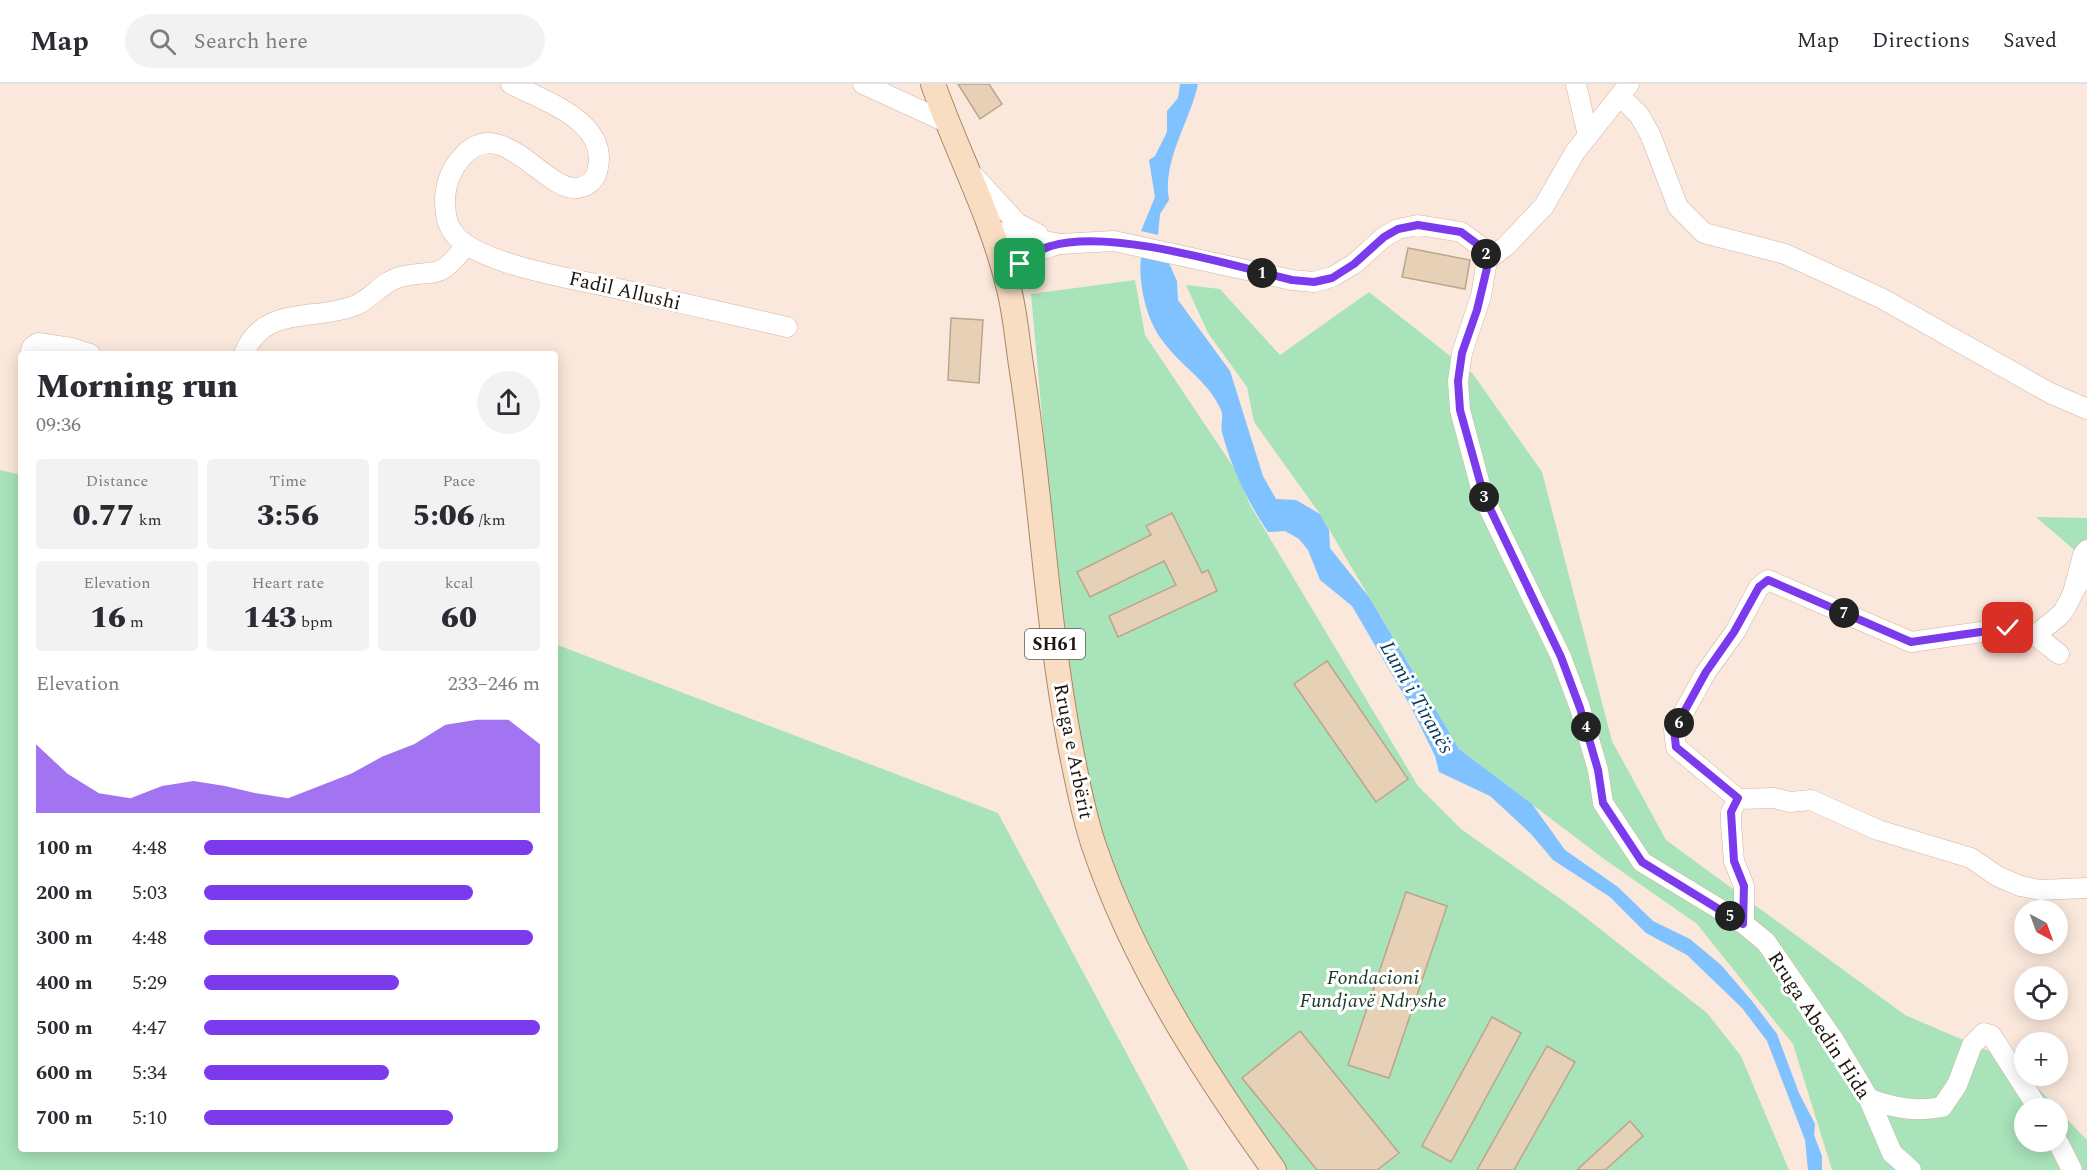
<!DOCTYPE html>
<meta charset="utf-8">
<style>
body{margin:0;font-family:Spectral,serif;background:#f2f2f3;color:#2b2b33;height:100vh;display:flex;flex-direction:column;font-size:22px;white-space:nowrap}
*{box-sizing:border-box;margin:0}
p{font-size:20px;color:#7c7c81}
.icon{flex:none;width:33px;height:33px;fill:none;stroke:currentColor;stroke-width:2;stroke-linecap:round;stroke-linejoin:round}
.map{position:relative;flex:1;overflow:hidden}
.drawer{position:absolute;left:18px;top:267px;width:540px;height:801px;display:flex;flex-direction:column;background:#fff;border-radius:6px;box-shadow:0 3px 15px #0003}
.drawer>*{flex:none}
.needle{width:39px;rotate:139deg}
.controls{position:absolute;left:2014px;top:816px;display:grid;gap:12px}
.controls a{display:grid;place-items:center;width:54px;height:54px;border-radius:50%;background:#fff;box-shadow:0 3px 15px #0003;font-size:30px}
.pin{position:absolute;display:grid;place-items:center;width:51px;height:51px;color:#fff;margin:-26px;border-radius:12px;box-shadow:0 3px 9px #0006}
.km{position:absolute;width:30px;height:30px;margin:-15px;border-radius:50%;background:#222;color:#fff;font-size:16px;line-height:30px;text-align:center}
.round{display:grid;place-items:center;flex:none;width:63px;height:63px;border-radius:32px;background:#f2f2f3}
.headline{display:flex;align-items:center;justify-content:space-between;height:102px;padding:0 18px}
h1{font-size:33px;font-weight:800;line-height:45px}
.figures{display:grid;grid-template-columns:repeat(3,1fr);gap:9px;height:102px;padding:6px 18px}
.figures div{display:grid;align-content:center;border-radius:6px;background:#f2f2f3;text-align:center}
.figures b{font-size:30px;font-weight:800}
.figures small{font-size:16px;font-weight:400}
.figures p{font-size:16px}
.chart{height:168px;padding:12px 18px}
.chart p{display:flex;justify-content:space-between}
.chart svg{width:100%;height:108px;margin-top:6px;fill:#7c3aed;opacity:.7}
ul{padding:0 18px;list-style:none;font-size:20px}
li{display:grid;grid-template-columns:96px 72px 1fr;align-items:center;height:45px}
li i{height:15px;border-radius:8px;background:#7c3aed}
header{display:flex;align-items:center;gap:36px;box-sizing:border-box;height:84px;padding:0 30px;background:#fff;border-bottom:2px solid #e1e1e2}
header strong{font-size:28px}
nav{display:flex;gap:33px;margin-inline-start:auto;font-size:21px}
.search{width:420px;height:54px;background:#f2f2f3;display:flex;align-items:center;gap:15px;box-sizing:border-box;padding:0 21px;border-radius:33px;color:#7c7c81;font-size:22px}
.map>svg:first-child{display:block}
.green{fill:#a8e3b9}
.water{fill:#80c1ff}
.building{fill:#e7d1b6;stroke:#bba58c;stroke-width:1.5}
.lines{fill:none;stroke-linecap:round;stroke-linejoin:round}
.minor-casing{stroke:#d2b3a1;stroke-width:21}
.major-casing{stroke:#aa8868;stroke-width:26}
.minor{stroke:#fff;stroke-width:20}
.major{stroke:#f9ddc2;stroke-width:24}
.route-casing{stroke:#fff;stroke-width:12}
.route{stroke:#7c3aed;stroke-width:8}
.labels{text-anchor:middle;stroke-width:6;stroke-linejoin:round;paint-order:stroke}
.shield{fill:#fff;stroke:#625a56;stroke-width:1.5}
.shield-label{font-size:18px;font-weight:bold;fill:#1f140e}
.street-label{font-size:20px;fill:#1f140e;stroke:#fff}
.park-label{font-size:20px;font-style:italic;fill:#183a24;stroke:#fff}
.water-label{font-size:21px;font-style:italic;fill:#06375e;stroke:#fff}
</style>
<header>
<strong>Map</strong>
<div class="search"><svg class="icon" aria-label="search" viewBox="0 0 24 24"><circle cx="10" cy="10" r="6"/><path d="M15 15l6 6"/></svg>Search here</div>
<nav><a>Map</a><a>Directions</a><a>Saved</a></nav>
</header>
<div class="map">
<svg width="2087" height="1086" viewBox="0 0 2087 1086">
<rect width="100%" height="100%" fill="#fbe8dc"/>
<g class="green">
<path d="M1135 196 1145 251 1234 384 1250 421 1418 702 1461 745 1576 826 1707 929 1741 972 1789 1086H1271L1176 933 1109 788 1074 637 1058 510 1031 210Z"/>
<path d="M1186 201 1220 205 1280 271 1369 208 1473 290 1542 388 1612 657 1666 756 1905 931 2012 977 2057 1024H2025V1058H2058V1026L2087 1056V1086H1832L1793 960 1697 840 1604 775 1459 665 1320 430 1254 338 1247 303 1208 249Z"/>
<path d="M0 386 21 391V1065H555V560L998 729 1189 1086H0Z"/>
<path d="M2036 433 2087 434V477Z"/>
</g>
<g class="water">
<path d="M1180 0H1198C1190 38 1162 76 1169 116L1160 130 1158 151 1141 147 1155 113 1149 76 1155 72 1167 48V27L1178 14Z"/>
<path d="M1141 173 1169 179 1177 197 1178 216 1230 287 1263 392 1276 415 1296 416 1320 430 1329 446 1330 464 1369 513 1459 665 1532 720 1565 766 1618 803 1653 837 1690 855 1721 881 1752 917 1777 950 1799 1009 1815 1040 1814 1051 1822 1072V1086H1808L1805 1056 1767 957 1742 924 1687 871 1646 849 1610 813 1553 776 1531 750 1490 712 1439 688 1435 672 1412 625 1352 522 1320 496 1308 466 1299 455 1285 447 1268 448C1248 418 1231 384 1222 348 1220 341 1224 333 1221 326 1208 296 1180 282 1162 256 1146 235 1138 199 1141 173Z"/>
</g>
<g class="building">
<path d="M958 0H989L1002 20 980 35Z"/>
<path d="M1408 164 1470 176 1465 205 1402 193Z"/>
<path d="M951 234 983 236 979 299 948 296Z"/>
<path d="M1172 429 1202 489 1208 486 1217 507 1118 553 1109 532 1176 501 1164 477 1090 513 1077 488 1151 451 1146 442Z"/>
<path d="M1327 577 1408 695 1376 718 1294 600Z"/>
<path d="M1406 808 1447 822 1389 994 1348 981Z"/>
<path d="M1492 933 1521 949 1451 1078 1422 1062Z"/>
<path d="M1300 947 1399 1069 1377 1086H1317L1242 994Z"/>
<path d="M1547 962 1575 978 1514 1086H1477Z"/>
<path d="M1630 1037 1643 1052 1605 1086H1577Z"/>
</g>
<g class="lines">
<defs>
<g id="minor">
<path d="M511 0C546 18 611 38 597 88 594 97 587 103 577 104 544 107 501 28 462 73 452 84 446 99 445 114 445 128 446 141 456 152 483 182 582 196 623 206 678 218 733 231 787 243"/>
<path d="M863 0 946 38"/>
<path d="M1576 0 1588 52"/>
<path d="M1621 13 1639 31 1650 50 1678 123 1704 149 1785 170 1881 214 2050 309 2087 325"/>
<path d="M974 92 1017 139 1038 150"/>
<path d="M994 147 1060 160 1114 157 1292 196 1314 198 1332 193 1354 180 1384 153 1398 145 1418 141 1461 148 1484 165 1487 176 1481 212 1462 269 1458 297 1460 326 1483 412 1561 573 1580 624 1598 686 1603 719 1642 778 1744 840 1766 858 1833 955 1869 1015 1892 1069 1911 1086"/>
<path d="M1487 176 1506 162 1544 122 1575 68 1629 0"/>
<path d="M1009 204C1021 177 1030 167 1060 160"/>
<path d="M30 270 32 263 38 259 71 264 90 270"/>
<path d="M244 270C262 221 315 237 354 222 372 215 381 198 400 193 438 184 437 199 466 161"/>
<path d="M2074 505 2083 471 2087 466"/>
<path d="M2035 551C2044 544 2054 537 2062 529 2071 518 2073 500 2087 493"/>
<path d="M1738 715 1676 663 1674 646 1706 588 1735 548 1759 503 1768 496 1911 558 2009 544 2035 551 2059 570"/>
<path d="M1744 840V802L1734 777 1731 740V728L1738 715 1774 714 1790 718 1811 716 1878 746 1971 774 1997 792 2020 802 2040 806 2087 804"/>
<path d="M1869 1015C1895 1024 1915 1028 1942 1023L1957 1001 1972 961 1984 949 1991 951 1997 960 2038 1024"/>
<path d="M2058 1058 2072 1086"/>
</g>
<path id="major" d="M933 0C957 68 991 131 1008 201 1015 227 1017 254 1021 281 1041 407 1046 535 1070 661 1077 695 1083 730 1094 762 1134 880 1202 985 1274 1086"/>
</defs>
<use href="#minor" class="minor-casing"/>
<use href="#major" class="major-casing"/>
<use href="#minor" class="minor"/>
<use href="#major" class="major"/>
</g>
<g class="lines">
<defs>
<path id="route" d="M1020 180C1030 173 1039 165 1051 162 1110 144 1231 181 1292 196L1314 198 1332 194 1354 180 1384 153 1398 145 1418 141 1461 148 1484 165 1487 184 1477 226 1462 269 1458 297 1460 326 1484 412 1561 573 1580 624 1598 686 1603 719 1642 778 1743 840 1744 802 1734 777 1731 728 1738 714 1676 663 1674 646 1706 588 1734 548 1759 503 1768 496 1911 558 2008 544"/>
</defs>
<use href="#route" class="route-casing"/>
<use href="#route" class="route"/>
</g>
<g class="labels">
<rect class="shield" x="1025" y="545" width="60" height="30" rx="4.5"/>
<g class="shield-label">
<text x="1055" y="566">SH61</text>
</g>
<g class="street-label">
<text transform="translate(625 206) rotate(13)" y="7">Fadil Allushi</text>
<text transform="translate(1074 667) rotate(79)" y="7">Rruga e Arbërit</text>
<text transform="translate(1820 941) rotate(57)" y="7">Rruga Abedin Hida</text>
</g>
<g class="park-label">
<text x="1373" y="900">Fondacioni<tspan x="1373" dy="23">Fundjavë Ndryshe</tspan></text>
</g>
<g class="water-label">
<text transform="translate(1417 613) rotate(60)" y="7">Lumi i Tiranës</text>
</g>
</g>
</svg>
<div class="controls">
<a><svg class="needle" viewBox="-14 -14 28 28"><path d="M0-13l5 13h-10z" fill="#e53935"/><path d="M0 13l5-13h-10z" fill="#7c7c81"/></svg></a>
<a><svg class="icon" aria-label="locate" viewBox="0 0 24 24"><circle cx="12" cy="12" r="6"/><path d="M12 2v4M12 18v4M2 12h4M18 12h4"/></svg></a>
<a>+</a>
<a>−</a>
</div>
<div class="pin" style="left:1020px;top:180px;background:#1e9e55"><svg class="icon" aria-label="arrive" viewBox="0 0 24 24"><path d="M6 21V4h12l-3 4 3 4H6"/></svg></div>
<div class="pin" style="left:2008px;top:544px;background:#d93025"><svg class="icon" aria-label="check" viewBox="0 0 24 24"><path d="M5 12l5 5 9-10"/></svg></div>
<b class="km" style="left:1262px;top:189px">1</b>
<b class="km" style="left:1486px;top:170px">2</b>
<b class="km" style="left:1484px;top:413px">3</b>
<b class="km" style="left:1586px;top:643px">4</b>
<b class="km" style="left:1730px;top:832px">5</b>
<b class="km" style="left:1679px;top:639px">6</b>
<b class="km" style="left:1844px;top:529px">7</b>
<section class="drawer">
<div class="headline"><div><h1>Morning run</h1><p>09:36</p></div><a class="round"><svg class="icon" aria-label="share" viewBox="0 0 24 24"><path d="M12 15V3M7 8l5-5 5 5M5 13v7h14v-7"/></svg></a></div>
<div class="figures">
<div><p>Distance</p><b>0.77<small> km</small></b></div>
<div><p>Time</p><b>3:56</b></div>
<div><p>Pace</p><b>5:06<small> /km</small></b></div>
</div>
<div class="figures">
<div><p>Elevation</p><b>16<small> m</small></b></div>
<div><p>Heart rate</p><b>143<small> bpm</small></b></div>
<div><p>kcal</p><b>60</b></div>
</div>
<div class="chart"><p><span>Elevation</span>233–246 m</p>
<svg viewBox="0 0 160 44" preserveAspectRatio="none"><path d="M0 44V16L10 28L20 36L30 38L40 33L50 31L60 33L70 36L80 38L90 33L100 28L110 21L120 16L130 8L140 6L150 6L160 16V44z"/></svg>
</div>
<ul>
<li><b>100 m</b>4:48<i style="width:98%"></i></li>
<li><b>200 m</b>5:03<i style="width:80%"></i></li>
<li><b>300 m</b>4:48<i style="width:98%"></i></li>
<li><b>400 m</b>5:29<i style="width:58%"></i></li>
<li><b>500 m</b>4:47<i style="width:100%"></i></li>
<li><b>600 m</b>5:34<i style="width:55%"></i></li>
<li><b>700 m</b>5:10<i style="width:74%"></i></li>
</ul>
</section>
</div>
